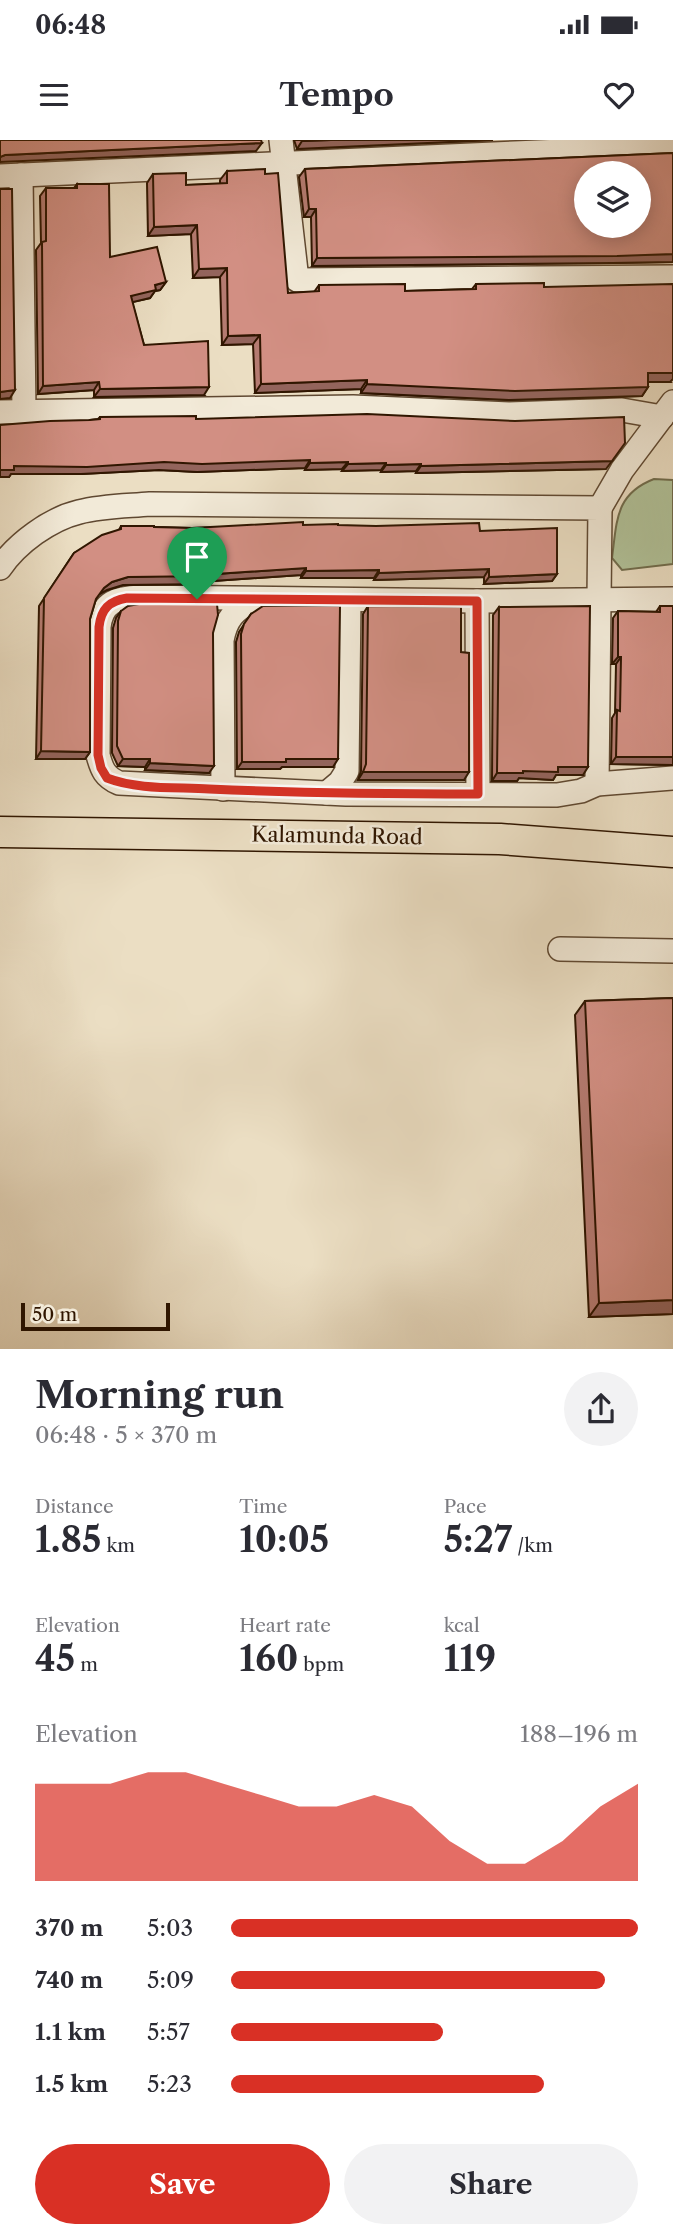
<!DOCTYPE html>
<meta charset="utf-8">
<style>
body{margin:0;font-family:"Libre Caslon Text",serif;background:#f2f2f3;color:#2b2b33;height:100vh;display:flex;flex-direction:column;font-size:26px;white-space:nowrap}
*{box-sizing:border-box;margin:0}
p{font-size:23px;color:#7c7c81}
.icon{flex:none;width:38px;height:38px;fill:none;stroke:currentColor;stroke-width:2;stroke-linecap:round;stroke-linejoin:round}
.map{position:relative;height:1209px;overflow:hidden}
.drawer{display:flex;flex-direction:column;background:#fff;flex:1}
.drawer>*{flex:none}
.fabs{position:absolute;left:574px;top:21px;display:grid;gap:14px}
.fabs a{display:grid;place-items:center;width:77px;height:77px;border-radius:50%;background:#fff;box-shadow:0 4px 18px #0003;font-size:35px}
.scale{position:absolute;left:21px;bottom:18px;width:149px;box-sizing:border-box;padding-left:7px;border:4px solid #301600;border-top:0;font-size:19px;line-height:24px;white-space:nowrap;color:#301600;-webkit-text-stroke:5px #f2ead8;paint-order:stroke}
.pin{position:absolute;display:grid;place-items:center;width:60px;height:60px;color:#fff;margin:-72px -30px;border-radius:50% 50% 50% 0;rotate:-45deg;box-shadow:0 0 7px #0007}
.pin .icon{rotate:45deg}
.round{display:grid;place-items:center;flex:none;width:74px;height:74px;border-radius:37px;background:#f2f2f3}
.overview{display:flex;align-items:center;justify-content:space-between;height:119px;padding:0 35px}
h1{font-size:38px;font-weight:700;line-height:52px}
.figures{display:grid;grid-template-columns:repeat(3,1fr);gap:10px;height:119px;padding:7px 35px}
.figures div{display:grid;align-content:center}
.figures b{font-size:35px;font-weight:700}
.figures small{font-size:19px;font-weight:400}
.figures p{font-size:19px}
.chart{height:196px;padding:14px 35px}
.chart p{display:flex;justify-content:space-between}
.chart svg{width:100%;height:126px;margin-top:7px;fill:#d93025;opacity:.7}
.button{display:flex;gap:14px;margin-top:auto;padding:14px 35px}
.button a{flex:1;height:80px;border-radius:42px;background:#d93025;color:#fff;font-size:28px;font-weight:700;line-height:80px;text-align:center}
.button a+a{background:#f2f2f3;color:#2b2b33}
ul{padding:0 35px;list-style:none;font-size:23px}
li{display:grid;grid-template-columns:112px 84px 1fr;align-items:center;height:52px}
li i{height:18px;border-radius:9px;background:#d93025}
.status{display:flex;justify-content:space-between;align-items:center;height:49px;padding:0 35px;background:#fff;direction:ltr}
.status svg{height:19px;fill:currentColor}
header{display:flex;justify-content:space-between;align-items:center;height:91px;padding:0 35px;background:#fff;font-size:32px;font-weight:700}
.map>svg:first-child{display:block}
.green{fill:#b1c299;stroke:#706c4c;stroke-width:2}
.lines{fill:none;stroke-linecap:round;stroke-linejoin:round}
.minor-casing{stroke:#5f4831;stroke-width:26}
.major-casing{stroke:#301600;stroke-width:33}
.minor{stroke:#f2ead8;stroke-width:23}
.major{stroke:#ebdec3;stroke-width:30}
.wall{fill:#b57b71;stroke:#301600;stroke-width:2}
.shaded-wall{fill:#93645c;stroke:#301600;stroke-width:2}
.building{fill:#d28f83;stroke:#301600;stroke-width:2;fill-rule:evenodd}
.route-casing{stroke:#fff;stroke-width:14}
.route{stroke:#d93025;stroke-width:9}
.labels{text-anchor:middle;stroke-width:5;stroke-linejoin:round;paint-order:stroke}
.street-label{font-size:21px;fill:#301600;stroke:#f2ead8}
</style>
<div class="status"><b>06:48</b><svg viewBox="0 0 49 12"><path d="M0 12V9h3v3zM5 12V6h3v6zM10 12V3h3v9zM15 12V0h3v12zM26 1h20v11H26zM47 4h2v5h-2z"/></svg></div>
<header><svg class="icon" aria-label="menu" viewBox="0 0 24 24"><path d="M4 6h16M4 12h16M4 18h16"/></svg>Tempo<svg class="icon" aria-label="heart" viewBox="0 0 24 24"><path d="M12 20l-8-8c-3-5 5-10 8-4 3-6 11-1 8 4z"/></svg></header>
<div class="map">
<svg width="673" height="1209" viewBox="0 0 673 1209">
<rect width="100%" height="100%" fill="#ebdec3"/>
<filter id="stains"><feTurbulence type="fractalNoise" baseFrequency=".00286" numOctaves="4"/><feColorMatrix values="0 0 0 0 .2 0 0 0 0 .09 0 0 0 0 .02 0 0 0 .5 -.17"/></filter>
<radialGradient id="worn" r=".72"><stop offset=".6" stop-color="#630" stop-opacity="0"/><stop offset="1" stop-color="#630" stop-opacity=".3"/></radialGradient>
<path class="green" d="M654 339 673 340V424L622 430 612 418C617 381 615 354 654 339Z"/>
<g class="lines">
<defs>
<g id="minor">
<path d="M281 0 297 140 673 137"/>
<path d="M21 35 24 271"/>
<path d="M0 36 673 6"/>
<path d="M0 272 353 267 509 274 622 270 662 277"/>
<path d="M600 368 622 330 673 262"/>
<path d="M0 428C17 403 50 379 79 372 102 366 127 366 150 364L600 368 597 644"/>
<path d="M673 459 477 461 141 457C117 458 102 461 99 487L98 615C102 630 105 637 119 643L346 654 557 655 581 651 597 644 673 638"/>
<path d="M477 461 478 654"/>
<path d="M223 649 222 500C226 479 234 470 253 460"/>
<path d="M327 653 340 642 347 631 349 461"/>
<path d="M560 809 673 811"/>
</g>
<path id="major" d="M0 692 500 699 673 712"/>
</defs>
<use href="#minor" class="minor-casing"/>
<use href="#major" class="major-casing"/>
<use href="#minor" class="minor"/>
<use href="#major" class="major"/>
</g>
<g class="wall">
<path d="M294 0H493L297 9Z"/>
<path d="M673 13V122L612 123 312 126 311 77H304L299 37 305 29Z"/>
<path d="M227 31 288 153 314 152 319 145 405 151 472 149 476 144 544 147 670 242H648V247L642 256 509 260 361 253V249L255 253 253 204 222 205 220 137 193 138 191 94 148 96 147 43 153 34 186 45 220 44V40Z"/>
<path d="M77 44 110 117 166 142 160 150 155 151 150 158 132 162 144 205 204 255 94 257V250L38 254 36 110 41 103 40 56 46 48H74Z"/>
<path d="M100 277 196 279 606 329 416 333V331L381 332V330L342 331V329L305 330V328L197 332 159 330 81 334H11L9 337H0L90 280 98 279Z"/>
<path d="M303 385 480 391 557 434 552 441 484 444V437L374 440V438H301V435L213 441 211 444 123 445 107 450 98 455 96 459 90 479V612L85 619H36L39 466 74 413 119 390 121 386 192 388Z"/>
<path d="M368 466 464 640H358L361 631 363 474Z"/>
<path d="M660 466H673V625L611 624 612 578 615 573 616 524H612L613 478 618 471 656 472Z"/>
<path d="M499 467 583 635H556L553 640 519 638 517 641H492L493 475Z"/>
<path d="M121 471 213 493 209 633 145 630V627L118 626 112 613 113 488 116 478Z"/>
<path d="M251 474 333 627H282L280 629H237L236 502 239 492Z"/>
<path d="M673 858V1174L589 1177 575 875 585 861Z"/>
</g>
<g class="shaded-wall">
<path d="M331 0H493L297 9 302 1Z"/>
<path d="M262 3 256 11 0 22V17L5 15Z"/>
<path d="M309 69H316L311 77H304Z"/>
<path d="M197 85 191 94 148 96 154 87Z"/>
<path d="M673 114V122L612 123 312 126 317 118Z"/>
<path d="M227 128 220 137 193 138 199 129Z"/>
<path d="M166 142 160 150 155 151 150 158 125 164 131 156 155 145Z"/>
<path d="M260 195 253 204 222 205 228 196Z"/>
<path d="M648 233H673V239L670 242H642Z"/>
<path d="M367 240 361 249 255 253 261 244Z"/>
<path d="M99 242 94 250 38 254 43 246Z"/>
<path d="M367 244 648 247 642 256 509 260 361 253Z"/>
<path d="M209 247 204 255 94 257 100 249Z"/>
<path d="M15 250 10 258 0 259V252Z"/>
<path d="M310 320 305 328 197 332 159 330 81 334H11L9 337H0V330L14 326 164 322Z"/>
<path d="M612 321 606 329 416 333 421 326Z"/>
<path d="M348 322 342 329 305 330 310 323Z"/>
<path d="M386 323 381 330 342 331 348 324Z"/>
<path d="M421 324 416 331 381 332 386 325Z"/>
<path d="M306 428 301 435 213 441 211 444 123 445 107 450 98 455 104 448 112 442 128 437 216 434Z"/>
<path d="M489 429 484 437 374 440 379 433Z"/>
<path d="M379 430 374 438H301L306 431Z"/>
<path d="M557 434 552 441 484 444 489 437Z"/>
<path d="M618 517H621L616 524H612Z"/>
<path d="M41 611 90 612 85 619H36Z"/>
<path d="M616 617H673V625L611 624Z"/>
<path d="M123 619H150L145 627 118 626Z"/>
<path d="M286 619H338L333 627H282L280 629H237L242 622Z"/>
<path d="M150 623 214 626 209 633 145 630Z"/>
<path d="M558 627H588L583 635H556L553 640 519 638 517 641H492L497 633Z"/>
<path d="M363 632H469L464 640H358Z"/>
<path d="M673 1160V1174L589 1177 599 1163Z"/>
</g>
<g class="building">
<path d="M0 0H261L262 3 5 15 0 17Z"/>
<path d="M302 0H331L302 1Z"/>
<path d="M673 13V114L617 116 317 118 316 69H309L305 29ZM586 33H639V86H586Z"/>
<path d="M265 29V34L278 33 288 153 319 151V145L405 144V151L476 149V144L544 143V147L673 144V233H648V247L515 251 367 244V240L261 244 260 195 228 196 227 128 199 129 197 85 154 87 153 34 186 33V45L227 43V31Z"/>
<path d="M77 44H109L110 117 157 107 166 142 155 145 156 150 131 156 144 205 208 201 209 247 100 249 99 242 43 246 42 102 46 101V48H77Z"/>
<path d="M0 49H12L15 250 0 252Z"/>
<path d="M367 274 515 281 624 277 625 303 612 321 421 326V324L386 325V323L348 324V322L310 323V320L202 324 164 322 87 327 14 326V330H0V285L50 281 90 280 100 279V277L196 276V279Z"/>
<path d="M303 382V385L338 384V385L376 386 479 383 480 391 557 388V434L489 437V429L379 433V430L306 431V428L216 434V436L128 437 112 442 104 448 96 459 90 479V612L41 611 44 458 74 413 102 395 121 389V386H154V387L192 388Z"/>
<path d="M139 464H217L218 475 213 493 214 626 150 623V619H123L117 606 118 481 121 471 128 466Z"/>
<path d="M263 466H340L338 619H286V622H242L241 494 244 484 251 474Z"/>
<path d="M368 466 461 467V512L469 513V632H363L366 624Z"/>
<path d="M590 466 588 627H558V632L523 631V633H497L499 467Z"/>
<path d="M660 466H673V617H616L617 570 620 571 621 517H618V471L660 472Z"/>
<path d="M673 858V1160L599 1163 585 861Z"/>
</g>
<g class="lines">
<defs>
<path id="route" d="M127 458 477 461 478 654C388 654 298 653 209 649 176 647 138 650 107 638L101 628 98 615 99 487C101 469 109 461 127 458Z"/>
</defs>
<use href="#route" class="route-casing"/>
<use href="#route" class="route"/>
</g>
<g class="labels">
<g class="street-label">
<text transform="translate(337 696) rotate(1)" y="7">Kalamunda Road</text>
</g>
</g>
<rect width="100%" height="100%" filter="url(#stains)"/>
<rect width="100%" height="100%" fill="url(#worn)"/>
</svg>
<div class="fabs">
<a><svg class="icon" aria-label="layers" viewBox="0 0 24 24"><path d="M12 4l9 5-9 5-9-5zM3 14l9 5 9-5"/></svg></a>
</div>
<div class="scale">50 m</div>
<div class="pin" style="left:197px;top:459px;background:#1e9e55"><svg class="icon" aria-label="arrive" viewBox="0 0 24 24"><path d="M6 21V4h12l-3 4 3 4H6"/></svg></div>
</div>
<section class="drawer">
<div class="overview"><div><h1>Morning run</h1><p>06:48 · 5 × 370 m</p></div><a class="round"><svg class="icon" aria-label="share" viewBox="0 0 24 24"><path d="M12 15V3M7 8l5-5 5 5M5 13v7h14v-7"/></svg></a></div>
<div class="figures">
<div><p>Distance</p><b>1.85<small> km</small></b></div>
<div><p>Time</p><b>10:05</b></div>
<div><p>Pace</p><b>5:27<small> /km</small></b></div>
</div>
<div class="figures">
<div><p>Elevation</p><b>45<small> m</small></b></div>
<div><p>Heart rate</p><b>160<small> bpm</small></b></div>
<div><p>kcal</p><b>119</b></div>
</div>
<div class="chart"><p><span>Elevation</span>188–196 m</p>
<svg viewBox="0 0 160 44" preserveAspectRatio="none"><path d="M0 44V10L10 10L20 10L30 6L40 6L50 10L60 14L70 18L80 18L90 14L100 18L110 30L120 38L130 38L140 30L150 18L160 10V44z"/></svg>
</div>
<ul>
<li><b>370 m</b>5:03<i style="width:100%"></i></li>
<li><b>740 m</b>5:09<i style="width:92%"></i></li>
<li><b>1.1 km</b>5:57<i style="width:52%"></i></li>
<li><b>1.5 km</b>5:23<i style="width:77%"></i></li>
</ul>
<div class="button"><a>Save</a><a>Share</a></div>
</section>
